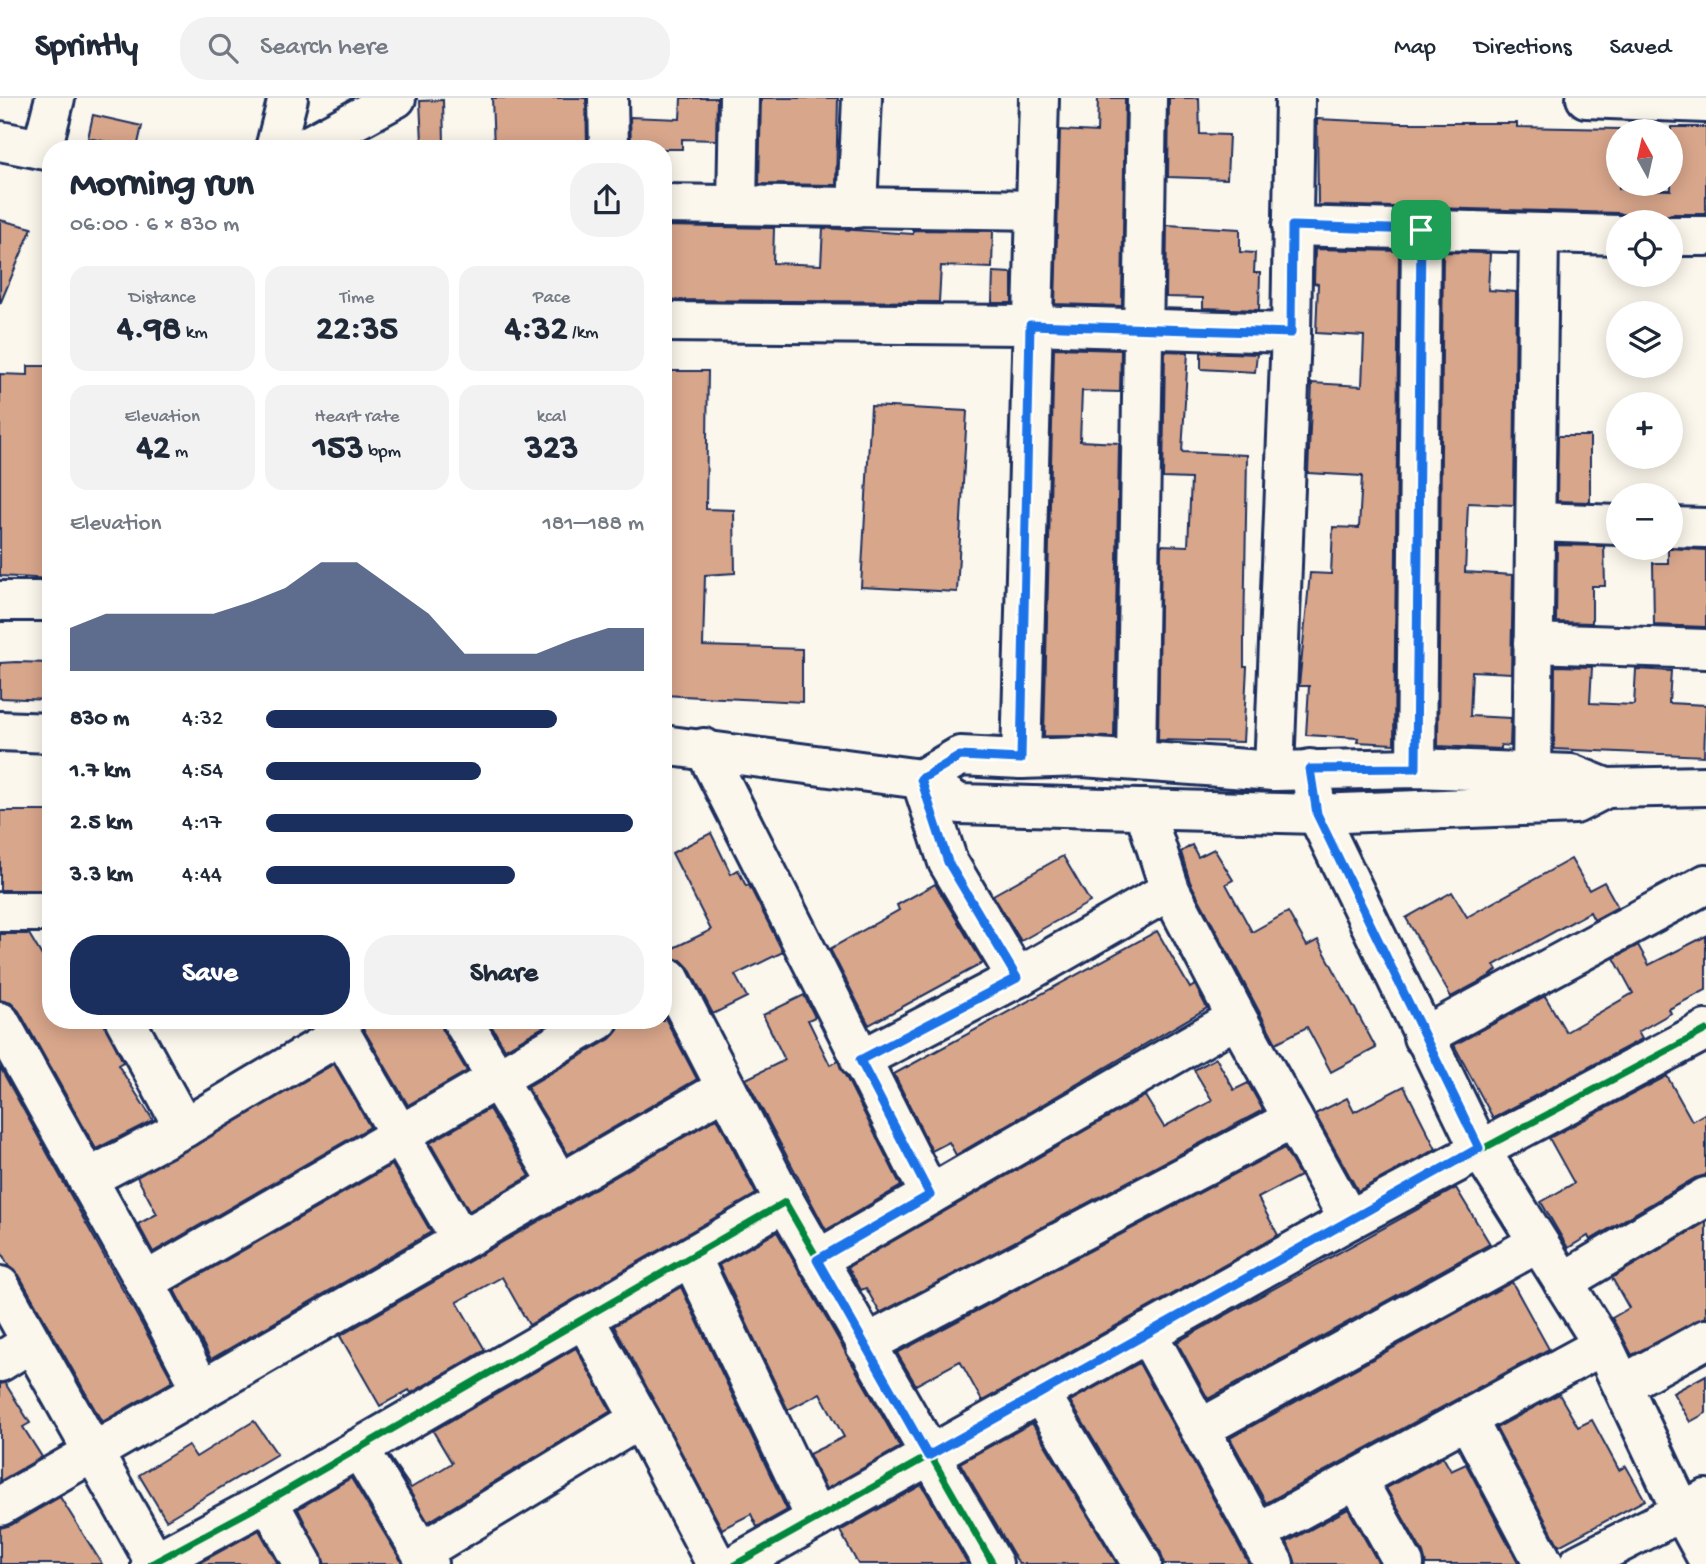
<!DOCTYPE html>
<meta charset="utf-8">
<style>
body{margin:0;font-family:"Gochi Hand",sans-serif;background:#f2f2f3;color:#1f2937;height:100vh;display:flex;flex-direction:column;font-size:26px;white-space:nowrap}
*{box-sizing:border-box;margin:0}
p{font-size:23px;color:#747a83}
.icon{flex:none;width:38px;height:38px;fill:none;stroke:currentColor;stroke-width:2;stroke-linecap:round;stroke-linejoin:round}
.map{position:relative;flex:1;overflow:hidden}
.panel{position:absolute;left:42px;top:42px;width:630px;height:889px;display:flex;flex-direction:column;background:#fff;border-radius:28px;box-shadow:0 4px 18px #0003}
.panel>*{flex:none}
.needle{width:46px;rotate:352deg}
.fabs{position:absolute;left:1606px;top:21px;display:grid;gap:14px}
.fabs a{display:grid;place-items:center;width:77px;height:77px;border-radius:50%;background:#fff;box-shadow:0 4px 18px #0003;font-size:35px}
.pin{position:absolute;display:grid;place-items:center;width:60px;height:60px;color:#fff;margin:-30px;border-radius:14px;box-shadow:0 4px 10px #0006}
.round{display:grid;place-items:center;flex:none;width:74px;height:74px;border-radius:28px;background:#f2f2f3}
.headline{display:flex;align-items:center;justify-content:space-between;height:119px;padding:0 28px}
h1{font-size:38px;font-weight:700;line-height:52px}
.figures{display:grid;grid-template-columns:repeat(3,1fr);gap:10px;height:119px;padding:7px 28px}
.figures div{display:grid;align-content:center;border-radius:18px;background:#f2f2f3;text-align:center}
.figures b{font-size:35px;font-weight:700}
.figures small{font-size:19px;font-weight:400}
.figures p{font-size:19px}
.chart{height:196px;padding:14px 28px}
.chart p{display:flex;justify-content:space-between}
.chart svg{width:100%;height:126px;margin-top:7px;fill:#1b2f5e;opacity:.7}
.cta{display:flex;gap:14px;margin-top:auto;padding:14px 28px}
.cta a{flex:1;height:80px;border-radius:28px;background:#1b2f5e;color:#fff;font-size:28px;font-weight:700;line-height:80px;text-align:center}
.cta a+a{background:#f2f2f3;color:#1f2937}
ul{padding:0 28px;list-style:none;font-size:23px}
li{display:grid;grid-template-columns:112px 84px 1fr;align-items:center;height:52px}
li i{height:18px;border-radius:9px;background:#1b2f5e}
header{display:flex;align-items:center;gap:42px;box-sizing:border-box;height:98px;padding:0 35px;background:#fff;border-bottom:2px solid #e0e1e3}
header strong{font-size:33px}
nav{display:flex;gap:38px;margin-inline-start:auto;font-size:24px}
.search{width:490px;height:63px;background:#f2f2f3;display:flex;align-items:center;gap:18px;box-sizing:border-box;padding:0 24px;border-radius:28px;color:#747a83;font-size:26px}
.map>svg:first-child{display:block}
.building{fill:#d8a68b;stroke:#1b2f5e;stroke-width:2}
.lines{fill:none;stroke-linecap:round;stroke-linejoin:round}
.minor-casing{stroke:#1b2f5e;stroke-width:44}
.minor{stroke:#fbf7ec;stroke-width:38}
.cycleway-casing{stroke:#fbf7ec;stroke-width:11}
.cycleway{stroke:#00873e;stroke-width:7}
.route-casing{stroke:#fff;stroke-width:14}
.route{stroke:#1a73e8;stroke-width:9}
</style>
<header>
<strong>Sprintly</strong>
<div class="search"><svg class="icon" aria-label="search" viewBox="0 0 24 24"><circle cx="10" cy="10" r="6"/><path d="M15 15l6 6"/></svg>Search here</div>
<nav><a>Map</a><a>Directions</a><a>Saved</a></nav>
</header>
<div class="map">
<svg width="1706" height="1466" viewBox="0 0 1706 1466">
<rect width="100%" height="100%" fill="#fbf7ec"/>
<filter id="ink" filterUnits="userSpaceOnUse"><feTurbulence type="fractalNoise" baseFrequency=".0143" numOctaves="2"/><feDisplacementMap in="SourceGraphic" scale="14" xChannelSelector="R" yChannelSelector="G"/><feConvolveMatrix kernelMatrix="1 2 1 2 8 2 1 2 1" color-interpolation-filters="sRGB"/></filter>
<g filter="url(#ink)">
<g class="building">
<path d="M492 0H586L587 47 494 51Z"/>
<path d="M681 0H717L716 42 682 41V51H634V47H631L630 19 680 21Z"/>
<path d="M761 0H838L836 87 759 86Z"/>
<path d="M1098 0H1125L1122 208 1055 206 1060 32 1097 34Z"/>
<path d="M1169 0H1199L1200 36 1229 37 1227 81 1168 79Z"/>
<path d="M443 2 444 44H422L420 3Z"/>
<path d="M93 17 142 28 137 50 88 40Z"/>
<path d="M1317 21 1400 25H1517V29L1619 31V91L1671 92V29H1706V116H1671L1655 124H1636L1620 115 1318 107Z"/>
<path d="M0 122 32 130 0 206Z"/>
<path d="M1167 127 1240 131V154L1255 155 1254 175H1260L1259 212 1203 210V200L1166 199Z"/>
<path d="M663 128 774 130 773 165 821 167 823 130 913 136V132L993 133 992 170 941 168 939 204 663 202Z"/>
<path d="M1315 151 1399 153 1394 646 1357 644 1358 640 1306 637 1309 588H1299L1310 475 1331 476 1333 429 1359 430 1362 378 1308 375 1312 285 1362 288 1364 238 1316 235 1318 186 1314 185Z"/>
<path d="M1443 154 1490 155 1488 192 1516 194 1514 407 1468 405 1465 474 1513 477 1511 575 1472 573 1470 618 1511 620 1510 648 1501 647V651L1438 648Z"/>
<path d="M993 174 1012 175V205H992Z"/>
<path d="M1054 250 1121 252 1120 294 1082 293 1080 343 1119 345 1114 639 1044 638Z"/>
<path d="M1165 253 1188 254 1182 354 1247 357 1244 541V569H1247L1243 644 1158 642 1161 447 1188 448 1191 381 1163 380Z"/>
<path d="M1201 254 1257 256 1255 274 1201 271Z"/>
<path d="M28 268H51V481L0 478V276L28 277Z"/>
<path d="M663 273H708L706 411 734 412 735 475 705 477 703 548 802 551V604L663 597Z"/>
<path d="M871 308 967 313 957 494 861 489Z"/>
<path d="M1558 338H1590V404L1557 403Z"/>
<path d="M1557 447 1604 448 1605 488H1592V525L1556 524Z"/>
<path d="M1668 450 1706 452V529L1654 527 1653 465H1668Z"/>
<path d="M16 564 51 565 50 602 0 600V565Z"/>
<path d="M1555 568 1592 569 1590 605 1634 607 1636 571 1671 573 1669 605 1706 607 1704 658 1554 651Z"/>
<rect x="0" y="713" width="51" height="79"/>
<path d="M711 735 731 776 738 772 746 788 749 787 783 854 735 877 747 899 713 916 689 870 681 862 663 861V855L711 832 672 755Z"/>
<path d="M1192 747 1198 759 1214 751 1233 782 1226 786 1252 834 1288 814 1307 848 1318 842 1376 950 1331 974 1307 929 1276 945 1190 784 1181 754Z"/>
<path d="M1063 758 1090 804 1021 843 993 797Z"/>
<path d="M1571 761 1589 792 1604 784 1618 809 1594 822 1590 814 1494 867 1497 872 1490 878 1451 899 1406 820 1452 794 1467 819Z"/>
<path d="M935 786 983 865 869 927 830 851 899 812 897 807Z"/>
<path d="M1157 833 1190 890 1195 887 1207 910 956 1057 949 1044 932 1053 894 976Z"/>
<path d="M0 836H29L51 873V922H103L123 964 118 967 153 1022 96 1051 19 913 11 905 0 902Z"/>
<path d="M1706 838V892L1669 911 1671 915 1638 934 1642 941 1493 1020 1454 947 1545 898 1566 934 1633 895 1614 860 1638 847 1649 867Z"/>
<path d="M804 897 815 919 808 922 830 967 838 963 901 1088 826 1132 746 981 785 962 763 917Z"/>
<path d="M663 916 697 981 568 1056 527 989 610 941 618 932 621 922H663Z"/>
<path d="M358 922H440L443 933 467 973 408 1007Z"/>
<path d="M488 922H555L505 951Z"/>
<path d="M1216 960 1234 992 1248 985 1263 1012 880 1215 866 1190 861 1192 848 1169 1145 998 1164 1029 1210 1004 1212 1002 1194 972Z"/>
<path d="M334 966 370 1029 153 1154 138 1126 157 1116 137 1079Z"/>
<path d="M0 969 173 1283 102 1324 19 1177 9 1169 0 1152Z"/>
<path d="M1667 978 1692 1023 1706 1015V1077L1695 1080 1590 1142 1588 1138 1568 1150 1541 1104 1574 1085 1549 1040Z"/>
<path d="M1404 988 1436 1051 1358 1093 1315 1016 1347 1000 1354 1014Z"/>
<path d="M489 1011 530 1078 469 1113 430 1045Z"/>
<path d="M717 1020 756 1096 529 1227 502 1179 457 1204 485 1252 411 1295 409 1292 380 1308 340 1238Z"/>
<path d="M1284 1050 1300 1078 1258 1100 1278 1137 982 1303 960 1263 916 1287 897 1255Z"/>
<path d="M392 1067 431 1134 211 1261 174 1192Z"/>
<path d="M1456 1090 1490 1146 1208 1301 1177 1244Z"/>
<path d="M1706 1124V1219L1632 1257 1612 1220 1629 1210 1612 1180Z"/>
<path d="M777 1134 900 1349 826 1391 809 1356 844 1339 820 1295 788 1312 719 1167Z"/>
<path d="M1512 1184 1549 1251 1266 1405 1230 1340Z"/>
<path d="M681 1189 787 1412 757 1429 751 1416 722 1431 614 1228Z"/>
<path d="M576 1250 611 1313 428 1424 389 1358 411 1390 452 1365 433 1333Z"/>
<path d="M1139 1265 1249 1466H1164L1161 1455 1070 1303Z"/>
<path d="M1706 1277V1315L1690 1324 1673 1295Z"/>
<path d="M5 1285 30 1325 23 1329 42 1359 0 1383V1286Z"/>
<path d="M1559 1296 1578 1329 1592 1322 1619 1372 1626 1368 1645 1402 1559 1448 1496 1330Z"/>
<path d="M254 1323 277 1356 166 1422 139 1377 188 1347 196 1359Z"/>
<path d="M1032 1325 1117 1466H1019L960 1365Z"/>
<path d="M1443 1359 1451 1373 1466 1366 1519 1466H1426L1423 1455 1386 1390Z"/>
<path d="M351 1380 403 1466H325L298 1411Z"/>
<path d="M922 1387 968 1466H858L840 1433Z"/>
<path d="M60 1399 102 1466H0V1430L11 1427Z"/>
<path d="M1348 1411 1379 1466H1296L1287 1444Z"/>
<path d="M259 1432 278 1466H197Z"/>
</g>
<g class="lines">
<defs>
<g id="minor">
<path d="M608 0 609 51"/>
<path d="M1586 0 1706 5"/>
<path d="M0 43 51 53"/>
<path d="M42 51 55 0"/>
<path d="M275 51 288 0"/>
<path d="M302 51 396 0"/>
<path d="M663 106 1034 112"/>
<path d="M737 107 739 0"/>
<path d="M857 110 862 0"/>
<path d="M1292 128 1619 137"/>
<path d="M1671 138H1706"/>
<path d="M663 224 1030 227 1291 235"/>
<path d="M1537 424 1619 427"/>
<path d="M1671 429 1706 430"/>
<path d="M0 503H51"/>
<path d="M1533 545 1706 551"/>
<path d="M0 633 51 635"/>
<path d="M663 647 921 681 959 706 1317 716 1575 706 1606 690"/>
<path d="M704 650 930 1097 1237 920 1349 1122"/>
<path d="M1136 660 1147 0"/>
<path d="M1021 661 1039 0"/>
<path d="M1416 670 1421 132"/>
<path d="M1310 671 1317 716 1479 1050 1603 1247 1682 1414 1706 1458"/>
<path d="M1274 673 1291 235 1295 0"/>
<path d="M1532 674 1539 136"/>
<path d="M921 681 960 658 1021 661 1083 659 1274 673 1416 670 1571 676 1606 690 1706 688"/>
<path d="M921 681 948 764 1017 880"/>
<path d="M1144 711 1170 792 1237 920"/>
<path d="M0 814H51"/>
<path d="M663 885 670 881 785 1104"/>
<path d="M125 922 184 1030"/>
<path d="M333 922 461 1142"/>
<path d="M462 922 560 1086"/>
<path d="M0 924 145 1184 202 1292"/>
<path d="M1423 939 1706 786"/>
<path d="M860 962 1017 880 1170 792"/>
<path d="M87 1081 184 1030 342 936"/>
<path d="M691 1159 816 1421"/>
<path d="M817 1162 930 1097"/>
<path d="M145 1184 599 922"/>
<path d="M1563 1184 1706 1099"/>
<path d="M0 1188 156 1466"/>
<path d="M1147 1235 1274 1466"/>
<path d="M865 1247 1293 1021"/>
<path d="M0 1264 30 1245"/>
<path d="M1624 1286 1706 1241"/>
<path d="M1040 1295 1142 1466"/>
<path d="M640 1321 716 1466"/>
<path d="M1467 1321 1544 1466"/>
<path d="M1200 1331 1538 1145"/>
<path d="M359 1350 428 1466"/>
<path d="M1357 1382 1404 1466"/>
<path d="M268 1403 303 1466"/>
<path d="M0 1408 726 990"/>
<path d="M1257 1435 1603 1247"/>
<path d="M421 1454 640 1321 584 1220"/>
<path d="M151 1466 268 1403 785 1104 993 1466"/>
<path d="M736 1466 1349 1122 1706 932"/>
<path d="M1579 1466 1706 1401"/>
</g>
</defs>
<use href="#minor" class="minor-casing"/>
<use href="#minor" class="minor"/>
<defs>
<g id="cycleway">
<path d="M151 1466 268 1403 785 1104 993 1466"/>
<path d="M736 1466 1349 1122 1706 932"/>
</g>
</defs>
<use href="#cycleway" class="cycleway-casing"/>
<use href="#cycleway" class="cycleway"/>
</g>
</g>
<g class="lines" filter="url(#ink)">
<defs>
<path id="route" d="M1292 128 1421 132 1416 670 1310 671 1317 716 1479 1050 928 1358 817 1162 930 1097 860 962 1017 880 948 764 921 681 960 658 1021 661 1030 227 1291 235Z"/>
</defs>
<use href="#route" class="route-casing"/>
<use href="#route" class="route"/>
</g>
</svg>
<div class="fabs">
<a><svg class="needle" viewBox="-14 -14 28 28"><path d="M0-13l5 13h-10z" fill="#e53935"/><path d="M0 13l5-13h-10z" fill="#747a83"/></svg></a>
<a><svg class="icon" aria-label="locate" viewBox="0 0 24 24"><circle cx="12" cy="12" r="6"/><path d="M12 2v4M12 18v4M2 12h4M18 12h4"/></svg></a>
<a><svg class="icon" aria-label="layers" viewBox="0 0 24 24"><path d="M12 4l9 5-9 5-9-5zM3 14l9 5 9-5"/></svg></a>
<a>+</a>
<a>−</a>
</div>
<div class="pin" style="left:1421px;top:132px;background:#1e9e55"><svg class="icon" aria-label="arrive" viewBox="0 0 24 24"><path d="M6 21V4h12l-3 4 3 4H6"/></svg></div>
<section class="panel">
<div class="headline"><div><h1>Morning run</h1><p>06:00 · 6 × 830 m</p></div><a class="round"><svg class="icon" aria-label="share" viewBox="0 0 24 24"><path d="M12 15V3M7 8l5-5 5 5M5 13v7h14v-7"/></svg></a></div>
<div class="figures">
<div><p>Distance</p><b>4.98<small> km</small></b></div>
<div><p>Time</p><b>22:35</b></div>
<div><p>Pace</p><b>4:32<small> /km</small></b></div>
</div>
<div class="figures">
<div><p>Elevation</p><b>42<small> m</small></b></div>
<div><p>Heart rate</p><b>153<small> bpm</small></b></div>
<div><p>kcal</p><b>323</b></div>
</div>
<div class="chart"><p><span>Elevation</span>181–188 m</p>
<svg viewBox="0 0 160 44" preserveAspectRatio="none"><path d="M0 44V29L10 24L20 24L30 24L40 24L50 20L60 15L70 6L80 6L90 15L100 24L110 38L120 38L130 38L140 33L150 29L160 29V44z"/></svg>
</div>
<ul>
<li><b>830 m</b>4:32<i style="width:77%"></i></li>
<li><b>1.7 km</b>4:54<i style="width:57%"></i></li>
<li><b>2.5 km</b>4:17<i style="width:97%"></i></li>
<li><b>3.3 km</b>4:44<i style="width:66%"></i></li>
</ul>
<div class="cta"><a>Save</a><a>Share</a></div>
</section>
</div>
